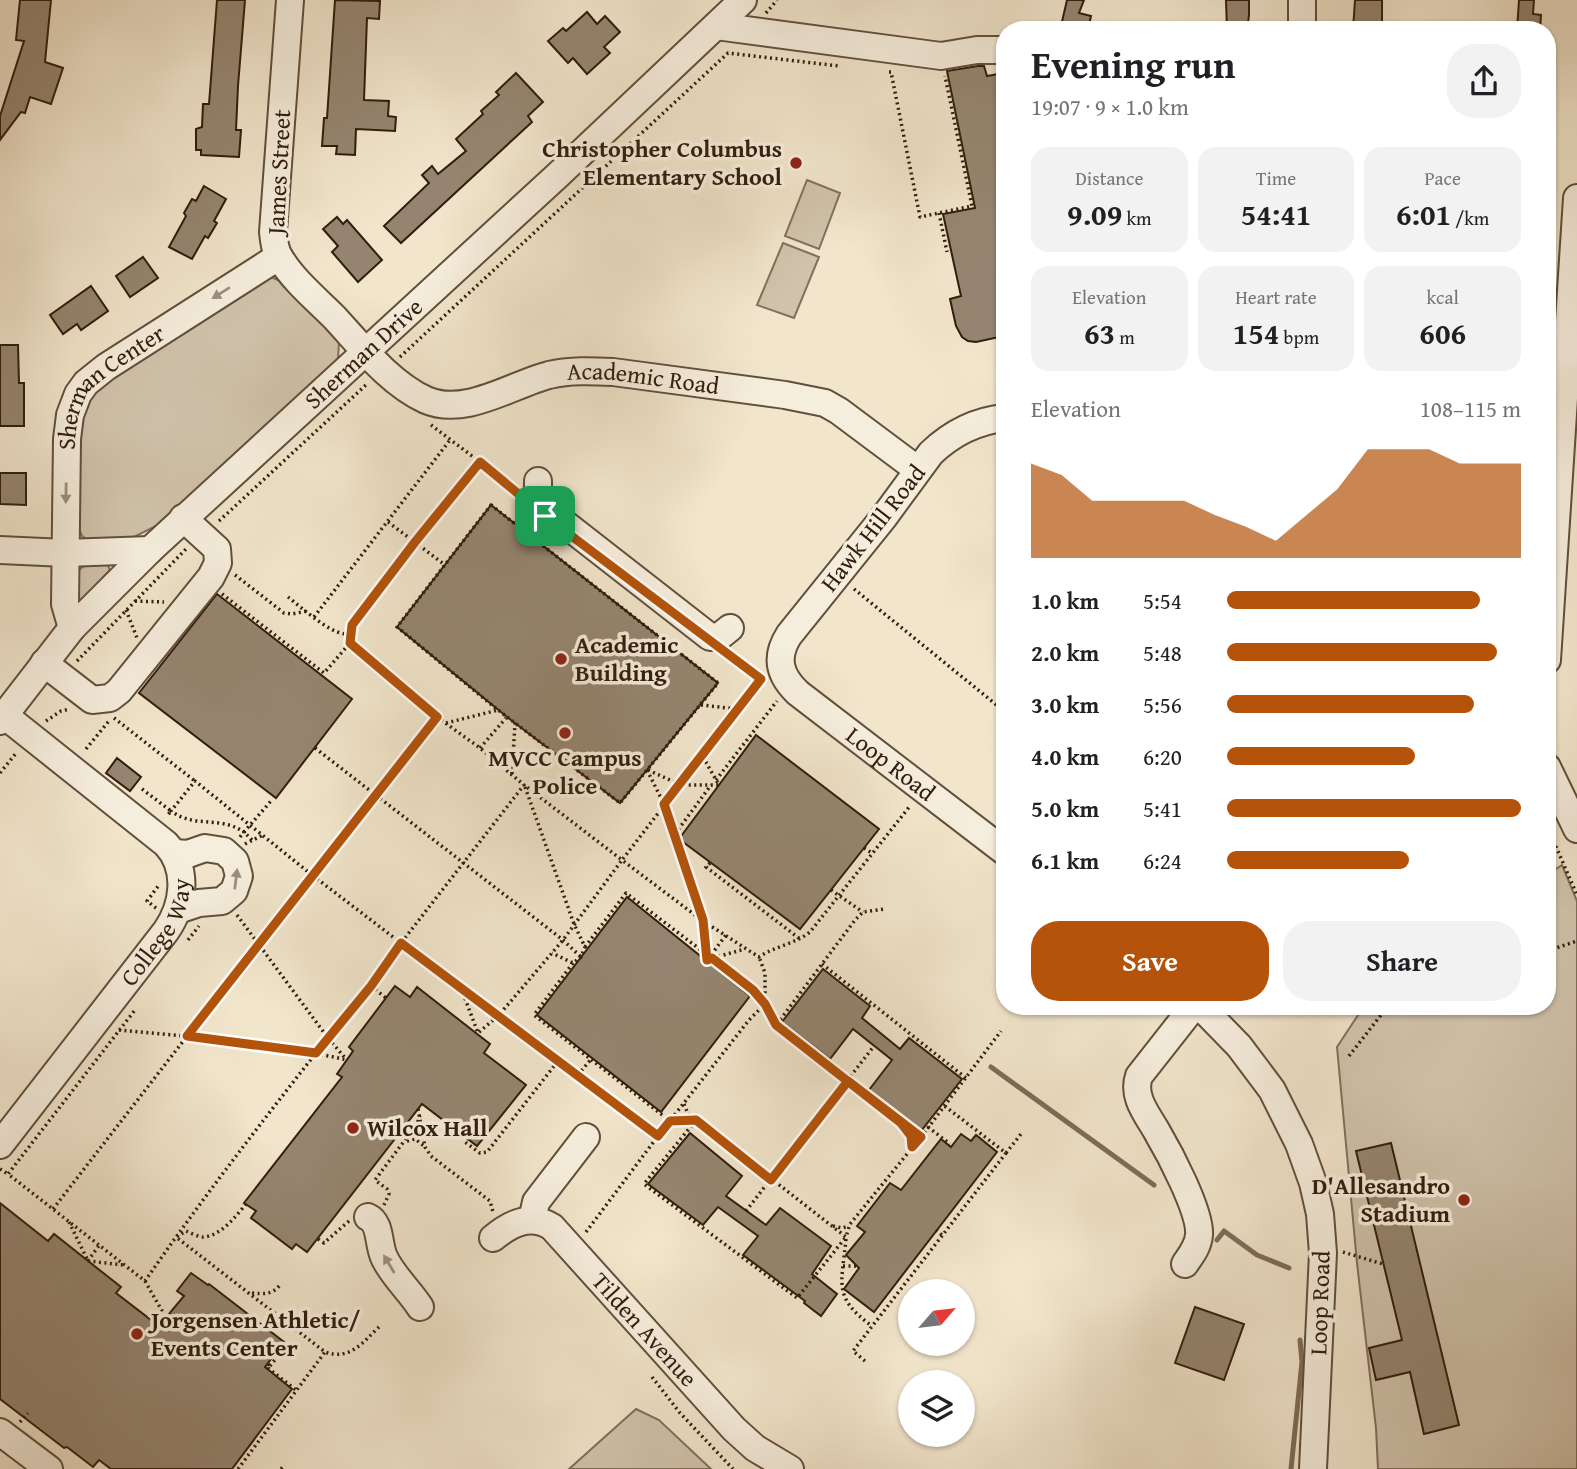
<!DOCTYPE html>
<meta charset="utf-8">
<style>
body{margin:0;font-family:"Gentium Book Plus",serif;background:#f2f2f2;color:#202124;height:100vh;display:flex;flex-direction:column;font-size:26px;white-space:nowrap}
*{box-sizing:border-box;margin:0}
p{font-size:23px;color:#757577}
.icon{flex:none;width:38px;height:38px;fill:none;stroke:currentColor;stroke-width:2;stroke-linecap:round;stroke-linejoin:round}
.map{position:relative;flex:1;overflow:hidden}
.panel{position:absolute;left:996px;top:21px;width:560px;height:994px;display:flex;flex-direction:column;background:#fff;border-radius:28px;box-shadow:0 2px 5px #0004}
.panel>*{flex:none}
.needle{width:46px;rotate:62deg}
.controls{position:absolute;left:898px;top:1279px;display:grid;gap:14px}
.controls a{display:grid;place-items:center;width:77px;height:77px;border-radius:50%;background:#fff;box-shadow:0 2px 5px #0004;font-size:35px}
.pin{position:absolute;display:grid;place-items:center;width:60px;height:60px;color:#fff;margin:-30px;border-radius:14px;box-shadow:0 4px 10px #0006}
.round{display:grid;place-items:center;flex:none;width:74px;height:74px;border-radius:28px;background:#f2f2f2}
.head{display:flex;align-items:center;justify-content:space-between;height:119px;padding:0 35px}
h1{font-size:38px;font-weight:700;line-height:52px}
.metrics{display:grid;grid-template-columns:repeat(3,1fr);gap:10px;height:119px;padding:7px 35px}
.metrics div{display:grid;align-content:center;border-radius:18px;background:#f2f2f2;text-align:center}
.metrics b{font-size:30px;font-weight:700}
.metrics small{font-size:19px;font-weight:400}
.metrics p{font-size:19px}
.chart{height:196px;padding:14px 35px}
.chart p{display:flex;justify-content:space-between}
.chart svg{width:100%;height:126px;margin-top:7px;fill:#b45309;opacity:.7}
.cta{display:flex;gap:14px;margin-top:auto;padding:14px 35px}
.cta a{flex:1;height:80px;border-radius:28px;background:#b45309;color:#fff;font-size:28px;font-weight:700;line-height:80px;text-align:center}
.cta a+a{background:#f2f2f2;color:#202124}
ul{padding:0 35px;list-style:none;font-size:23px}
li{display:grid;grid-template-columns:112px 84px 1fr;align-items:center;height:52px}
li i{height:18px;border-radius:9px;background:#b45309}
.map>svg:first-child{display:block}
.green{fill:#d0c3ab;stroke:#80705c;stroke-width:2}
.lines{fill:none;stroke-linecap:round;stroke-linejoin:round}
.stream{stroke:#7d6c58;stroke-width:5}
.building{fill:#958570;stroke:#311d0d;stroke-width:2}
.minor-casing{stroke:#614f3c;stroke-width:30}
.path{stroke:#311d0d;stroke-width:3.5;stroke-dasharray:2 3.5;stroke-linecap:butt}
.minor{stroke:#f6eedd;stroke-width:26}
.oneway{fill:#9d907f}
.route-casing{stroke:#fff;stroke-width:14}
.route{stroke:#b45309;stroke-width:9}
.poi-dot{fill:#8f2418;stroke:#f6eedd;stroke-width:2.5}
.labels{text-anchor:middle;stroke-width:7;stroke-linejoin:round;paint-order:stroke}
.poi-label{font-size:24px;font-weight:bold;fill:#311d0d;stroke:#f6eedd;text-anchor:start}
.street-label{font-size:24px;fill:#311d0d;stroke:#f6eedd}
</style>
<div class="map">
<svg width="1577" height="1469" viewBox="0 0 1577 1469">
<rect width="100%" height="100%" fill="#f1e5cb"/>
<filter id="stains"><feTurbulence type="fractalNoise" baseFrequency=".00286" numOctaves="4"/><feColorMatrix values="0 0 0 0 .2 0 0 0 0 .09 0 0 0 0 .02 0 0 0 .5 -.17"/></filter>
<radialGradient id="worn" r=".72"><stop offset=".6" stop-color="#630" stop-opacity="0"/><stop offset="1" stop-color="#630" stop-opacity=".3"/></radialGradient>
<g class="green">
<path d="M807 180 840 193 819 249 785 236Z"/>
<path d="M783 243 819 257 794 318 757 305Z"/>
<path d="M271 277 289 285 339 342 338 359 156 526 132 538 88 540 82 536 78 526C78 490 72 439 87 406 90 397 96 390 102 383Z"/>
<path d="M86 564H107L110 570 84 599 79 600 78 571Z"/>
<path d="M1562 865 1577 901V1469H1378L1376 1428 1357 1263 1337 1047 1364 1006H1547V875Z"/>
<path d="M636 1409 659 1420 711 1469H569Z"/>
</g>
<g class="lines">
<g class="stream">
<path d="M991 1067 1154 1185"/>
<path d="M1217 1240 1224 1231 1257 1255 1289 1268"/>
<path d="M1291 1469 1302 1362 1300 1340"/>
</g>
</g>
<g class="building">
<path d="M20 0H51L45 62 63 68 51 104 30 97 25 113 21 112 0 140V116L24 41 16 40Z"/>
<path d="M217 0H245L238 86 236 130H241L239 157 201 155V150H196V129L202 127 203 104H209Z"/>
<path d="M335 0 380 1 379 19 367 18 364 100 389 101 388 116 396 117 395 131 356 129 355 155 336 154 337 146H322L324 118H327Z"/>
<path d="M1067 0H1084L1079 13 1091 16 1088 30 1061 26Z"/>
<path d="M1226 0H1249V15L1248 23H1246V30H1227Z"/>
<path d="M1355 0H1382V30H1353Z"/>
<path d="M1519 0H1534L1533 14 1541 15 1540 30H1517Z"/>
<path d="M587 12 597 24 605 16 620 32 604 47 610 53 587 74 573 58 568 63 548 41 563 28 566 31Z"/>
<path d="M978 66H984L987 76 1004 73V336L976 342 968 341 962 337 956 326 950 299 961 296 943 214 975 208 947 71Z"/>
<path d="M516 73 543 102 528 116 532 122 401 243 384 226 429 183 422 175 432 166 438 174 466 151 456 139 483 114 481 111 499 95 496 92Z"/>
<path d="M204 186 226 199 214 221 217 223 208 238 205 236 192 259 169 247 186 216 184 213 192 199 196 201Z"/>
<path d="M337 217 343 224 347 220 382 260 358 282 332 252 338 246 323 229Z"/>
<path d="M143 257 158 278 130 297 116 276Z"/>
<path d="M91 286 108 311 81 330 77 324 63 334 50 315Z"/>
<path d="M0 345H18L19 383H24V426H0Z"/>
<path d="M0 473H26V505L0 504Z"/>
<path d="M491 505 718 683 620 803 507 717 397 627Z"/>
<path d="M217 594 352 699 276 798 139 693Z"/>
<path d="M756 735 879 829 800 929 679 839Z"/>
<path d="M117 758 141 777 130 791 106 773Z"/>
<path d="M627 897 750 996 661 1112 537 1015Z"/>
<path d="M823 969 870 1006 862 1018 900 1049 909 1038 962 1079 921 1131 869 1090 892 1060 853 1029 830 1059 782 1022Z"/>
<path d="M395 986 410 997 417 987 490 1044 484 1053 526 1085 477 1146 422 1104 307 1252 296 1244 292 1249 251 1218 256 1211 244 1203 342 1077 337 1074 353 1051 349 1047Z"/>
<path d="M690 1133 742 1176 726 1196 766 1225 780 1208 831 1246 812 1274 837 1294 821 1316 804 1303 805 1301 743 1255 758 1236 718 1207 703 1225 648 1184Z"/>
<path d="M961 1134 971 1141 976 1135 997 1152 874 1312 844 1289 859 1268 846 1255 865 1232 857 1226 890 1183 901 1190 941 1139 951 1147Z"/>
<path d="M1391 1143 1459 1425 1424 1434 1410 1372 1376 1380 1369 1348 1402 1340 1356 1151Z"/>
<path d="M0 1203 48 1241 54 1234 121 1287 116 1293 159 1326 184 1296 177 1291 191 1273 208 1285 209 1284 284 1342 265 1367 292 1389 232 1469H111L99 1460 93 1467 67 1447 64 1448 0 1399Z"/>
<path d="M1195 1307 1244 1324 1224 1380 1175 1363Z"/>
</g>
<g class="lines">
<defs>
<g id="minor">
<path id="s1" d="M290 0 273 232C274 241 275 251 280 258 293 280 316 299 334 317 361 346 389 383 426 400 465 417 511 385 549 375 570 370 592 371 613 372L785 395 825 403 839 411 918 470"/>
<path d="M1302 0V30"/>
<path d="M716 26 941 56 977 50H1004"/>
<path id="s2" d="M1004 418C976 421 951 434 931 453L884 517 789 635C775 657 779 675 798 693L1004 851"/>
<path d="M538 481V496L542 506 710 637 720 636 730 628"/>
<path d="M0 550 65 553 150 550"/>
<path id="s3" d="M72 628 65 604 67 439 70 415 78 394 86 383 106 367 278 257"/>
<path d="M1547 660 1577 198"/>
<path d="M44 663 92 700 110 698 119 691 211 577 218 563 217 549 183 518"/>
<path id="s4" d="M0 721 72 628 150 550 558 175 743 0"/>
<path d="M1547 767 1577 829"/>
<path d="M174 853 188 854 205 848 224 851 235 861 239 876 234 891 222 901 199 903 178 910"/>
<path d="M1200 1006 1239 1046 1272 1090 1299 1144 1313 1183 1320 1214 1323 1253 1313 1469"/>
<path id="s5" d="M0 1145 166 931C184 905 189 869 166 844L4 715"/>
<path d="M368 1217C381 1223 378 1244 384 1257 392 1275 409 1290 420 1307"/>
<path d="M536 1220 534 1211 536 1202 586 1137"/>
<path id="s6" d="M493 1238C510 1224 530 1213 552 1227L734 1429 755 1448 790 1469"/>
<path d="M1185 1264C1191 1255 1198 1247 1199 1235 1201 1212 1169 1152 1156 1130 1146 1113 1132 1096 1139 1076L1194 1006"/>
<path d="M0 1432 49 1469"/>
</g>
</defs>
<use href="#minor" class="minor-casing"/>
<g class="path">
<path d="M766 13 777 0"/>
<path d="M889 72H891L920 217 972 206 945 76"/>
<path d="M939 213 947 252"/>
<path d="M400 357 728 53 839 66"/>
<path d="M431 425 480 462"/>
<path d="M491 505 718 683 620 803 498 710 397 627Z"/>
<path d="M219 521 367 384"/>
<path d="M388 522 445 565"/>
<path d="M235 575 284 613 292 614 307 611"/>
<path d="M854 589 1004 711"/>
<path d="M222 594 324 673 350 643 352 627"/>
<path d="M288 597C302 608 328 632 345 634L350 643 437 717"/>
<path d="M135 601 164 602"/>
<path d="M126 610 137 638"/>
<path d="M314 617 450 440"/>
<path d="M345 634 415 542 480 462 516 493"/>
<path d="M728 655 764 682"/>
<path d="M77 661 186 549"/>
<path d="M762 679 622 860 703 921 759 957C775 946 795 944 810 932L910 806"/>
<path d="M701 705 737 709"/>
<path d="M114 718 195 781"/>
<path d="M46 721 61 711 70 709"/>
<path d="M446 723 498 710"/>
<path d="M315 748 563 940 581 957"/>
<path d="M480 748 506 718"/>
<path d="M86 749 109 721"/>
<path d="M647 770 664 804 703 921 707 960"/>
<path d="M648 770 681 785H719L703 757"/>
<path d="M0 773 17 752"/>
<path d="M512 774 515 723"/>
<path d="M716 780 777 701"/>
<path d="M525 787 574 924 585 947 581 957 573 963 552 953"/>
<path d="M142 789 171 811 167 816"/>
<path d="M1547 826 1577 895"/>
<path d="M675 834 711 785"/>
<path d="M240 837 244 832C218 815 196 829 171 811L195 781 312 875 437 717 480 748 524 785 401 943 499 1015 563 940 622 860 524 785"/>
<path d="M252 840 244 832 271 801"/>
<path d="M245 844 263 835"/>
<path d="M864 848 872 853"/>
<path d="M710 863 706 867 800 939"/>
<path d="M831 890 863 912"/>
<path d="M156 908 147 901 159 885"/>
<path d="M237 915 328 1038 346 1059"/>
<path d="M188 940 199 926"/>
<path d="M585 947 626 893 706 954"/>
<path d="M1547 951 1577 941"/>
<path d="M713 958 745 949"/>
<path d="M708 959 726 935"/>
<path d="M573 963 534 1015 670 1121 696 1120 846 1237 850 1224 921 1137 776 1025C759 992 741 981 712 958"/>
<path d="M822 964 966 1078"/>
<path d="M371 986 386 998"/>
<path d="M461 988 478 1033 499 1015 658 1136 749 1020 765 1004V973L759 957"/>
<path d="M777 1024 855 920 863 912 884 909"/>
<path d="M119 1030C195 1037 273 1043 347 1060"/>
<path d="M1349 1056 1388 1006"/>
<path d="M578 1075 592 1058"/>
<path d="M684 1104 688 1114 696 1120 644 1184 797 1298 846 1237"/>
<path d="M418 1109 425 1147 431 1156 490 1201 493 1212"/>
<path d="M905 1127 911 1136 912 1145"/>
<path d="M928 1127 950 1144"/>
<path d="M921 1137 1001 1031"/>
<path d="M468 1138 465 1142 480 1153 487 1152 558 1061"/>
<path d="M407 1141 415 1139 424 1146"/>
<path d="M1006 1153 1021 1134"/>
<path d="M0 1169 8 1174"/>
<path d="M246 1204C236 1216 221 1236 203 1237 198 1237 191 1233 186 1231L176 1237 325 1352C350 1361 363 1342 380 1326"/>
<path d="M384 1205 389 1194 387 1189 375 1180 417 1124 420 1116"/>
<path d="M53 1209 312 875 401 943C374 981 345 1016 316 1053 257 1128 199 1203 145 1281L8 1174 135 1010"/>
<path d="M746 1211 874 1046"/>
<path d="M69 1222 88 1261"/>
<path d="M833 1226 842 1228 849 1226"/>
<path d="M936 1230 942 1235"/>
<path d="M586 1232 658 1136"/>
<path d="M318 1239 324 1243 349 1221"/>
<path d="M846 1239C842 1284 832 1297 872 1326"/>
<path d="M1343 1252 1383 1264"/>
<path d="M88 1261 124 1265"/>
<path d="M88 1261 100 1244"/>
<path d="M843 1266H856"/>
<path d="M145 1281 166 1318"/>
<path d="M252 1293C264 1294 272 1295 280 1285"/>
<path d="M865 1361 853 1351 1006 1153 942 1104"/>
<path d="M268 1364 270 1366 268 1368 296 1390"/>
<path d="M270 1366 281 1352"/>
<path d="M652 1377 680 1413 733 1469"/>
<path d="M20 1422 28 1413"/>
<path d="M238 1469 325 1352"/>
<path d="M281 1469 285 1465"/>
</g>
<use href="#minor" class="minor"/>
</g>
<defs><path id="oneway-solid" d="M-6-.8H1V-3.2L6.5 0L1 3.2V.8H-6Z" transform="scale(1.75)"/></defs>
<g class="oneway">
<use href="#oneway-solid" transform="translate(221 293) rotate(148)"/>
<use href="#oneway-solid" transform="translate(66 493) rotate(91)"/>
<use href="#oneway-solid" transform="translate(236 879) rotate(-83)"/>
<use href="#oneway-solid" transform="translate(389 1264) rotate(-121)"/>
</g>
<g class="lines">
<defs>
<path id="route" d="M545 516 480 462 415 542 352 625 350 643 437 717 187 1036 316 1053 371 986 401 943 658 1136 670 1121 696 1120 771 1180 848 1081 921 1137 912 1147 911 1136 901 1123 776 1025 765 1004 753 990 712 958 707 960 703 920 664 804 761 679 545 516"/>
</defs>
<use href="#route" class="route-casing"/>
<use href="#route" class="route"/>
</g>
<g class="poi-dot">
<circle cx="796" cy="163" r="7"/>
<circle cx="561" cy="659" r="7"/>
<circle cx="565" cy="733" r="7"/>
<circle cx="353" cy="1128" r="7"/>
<circle cx="1464" cy="1200" r="7"/>
<circle cx="137" cy="1334" r="7"/>
</g>
<g class="labels">
<g class="poi-label">
<text x="782" y="157" text-anchor="end">Christopher Columbus<tspan x="782" dy="28">Elementary School</tspan></text>
<text x="575" y="653">Academic<tspan x="575" dy="28">Building</tspan></text>
<text x="565" y="766" text-anchor="middle">MVCC Campus<tspan x="565" dy="28">Police</tspan></text>
<text x="367" y="1136">Wilcox Hall</text>
<text x="1450" y="1194" text-anchor="end">D'Allesandro<tspan x="1450" dy="28">Stadium</tspan></text>
<text x="151" y="1328">Jorgensen Athletic/<tspan x="151" dy="28">Events Center</tspan></text>
</g>
<g class="street-label">
<text transform="translate(279 172) rotate(-87)" y="8">James Street</text>
<text dy="8" stroke="none"><textPath href="#s4" startOffset="518">Sherman Drive</textPath></text>
<text dy="8" stroke="none"><textPath href="#s1" startOffset="688">Academic Road</textPath></text>
<text dy="8" stroke="none"><textPath href="#s3" startOffset="261">Sherman Center</textPath></text>
<text transform="translate(873 528) rotate(-52)" y="8">Hawk Hill Road</text>
<text dy="8" stroke="none"><textPath href="#s2" startOffset="495">Loop Road</textPath></text>
<text dy="8" stroke="none"><textPath href="#s5" startOffset="266">College Way</textPath></text>
<text transform="translate(1320 1303) rotate(-88)" y="8">Loop Road</text>
<text dy="8" stroke="none"><textPath href="#s6" startOffset="203">Tilden Avenue</textPath></text>
</g>
</g>
<rect width="100%" height="100%" filter="url(#stains)"/>
<rect width="100%" height="100%" fill="url(#worn)"/>
</svg>
<div class="controls">
<a><svg class="needle" viewBox="-14 -14 28 28"><path d="M0-13l5 13h-10z" fill="#e53935"/><path d="M0 13l5-13h-10z" fill="#757577"/></svg></a>
<a><svg class="icon" aria-label="layers" viewBox="0 0 24 24"><path d="M12 4l9 5-9 5-9-5zM3 14l9 5 9-5"/></svg></a>
</div>
<div class="pin" style="left:545px;top:516px;background:#1e9e55"><svg class="icon" aria-label="arrive" viewBox="0 0 24 24"><path d="M6 21V4h12l-3 4 3 4H6"/></svg></div>
<section class="panel">
<div class="head"><div><h1>Evening run</h1><p>19:07 · 9 × 1.0 km</p></div><a class="round"><svg class="icon" aria-label="share" viewBox="0 0 24 24"><path d="M12 15V3M7 8l5-5 5 5M5 13v7h14v-7"/></svg></a></div>
<div class="metrics">
<div><p>Distance</p><b>9.09<small> km</small></b></div>
<div><p>Time</p><b>54:41</b></div>
<div><p>Pace</p><b>6:01<small> /km</small></b></div>
</div>
<div class="metrics">
<div><p>Elevation</p><b>63<small> m</small></b></div>
<div><p>Heart rate</p><b>154<small> bpm</small></b></div>
<div><p>kcal</p><b>606</b></div>
</div>
<div class="chart"><p><span>Elevation</span>108–115 m</p>
<svg viewBox="0 0 160 44" preserveAspectRatio="none"><path d="M0 44V11L10 15L20 24L30 24L40 24L50 24L60 29L70 33L80 38L90 29L100 20L110 6L120 6L130 6L140 11L150 11L160 11V44z"/></svg>
</div>
<ul>
<li><b>1.0 km</b>5:54<i style="width:86%"></i></li>
<li><b>2.0 km</b>5:48<i style="width:92%"></i></li>
<li><b>3.0 km</b>5:56<i style="width:84%"></i></li>
<li><b>4.0 km</b>6:20<i style="width:64%"></i></li>
<li><b>5.0 km</b>5:41<i style="width:100%"></i></li>
<li><b>6.1 km</b>6:24<i style="width:62%"></i></li>
</ul>
<div class="cta"><a>Save</a><a>Share</a></div>
</section>
</div>
